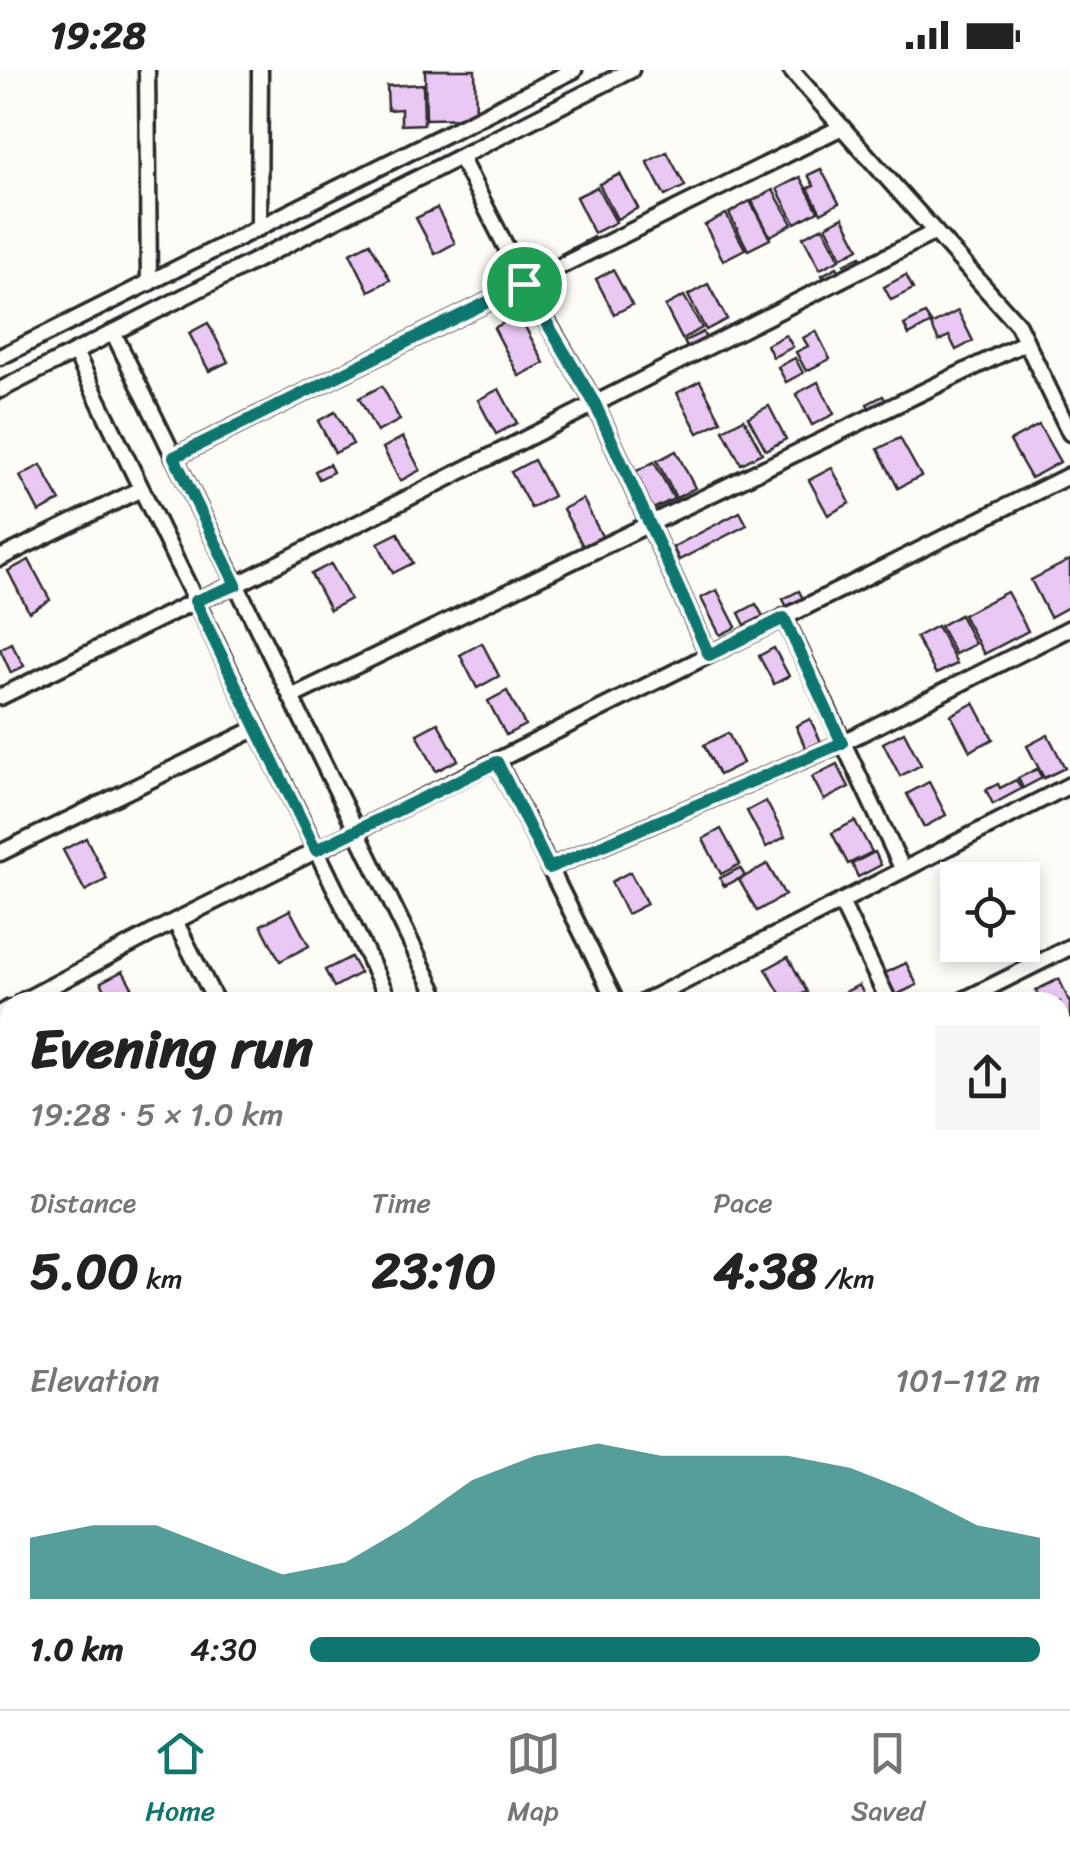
<!DOCTYPE html>
<meta charset="utf-8">
<style>
body{margin:0;font-family:Sriracha,sans-serif;background:#f6f6f6;color:#222;height:100vh;display:flex;flex-direction:column;font-size:38px;white-space:nowrap}
*{box-sizing:border-box;margin:0}
p{font-size:32px;color:#767676}
.icon{flex:none;width:55px;height:55px;fill:none;stroke:currentColor;stroke-width:2;stroke-linecap:round;stroke-linejoin:round}
.map{position:relative;flex:1;overflow:hidden}
.sheet{position:absolute;left:0px;top:922px;width:1070px;height:718px;display:flex;flex-direction:column;background:#fff;border-radius:30px 30px 0 0;box-shadow:0 5px 15px #0003}
.sheet>*{flex:none}
.buttons{position:absolute;left:940px;top:792px;display:grid;gap:20px}
.buttons a{display:grid;place-items:center;width:100px;height:100px;border-radius:0px;background:#fff;box-shadow:0 5px 15px #0003;font-size:50px}
.pin{position:absolute;display:grid;place-items:center;width:85px;height:85px;color:#fff;margin:-42px;border:5px solid #fff;border-radius:50%;box-shadow:0 2px 10px #0007}
.round{display:grid;place-items:center;flex:none;width:105px;height:105px;border-radius:0px;background:#f6f6f6}
.overview{display:flex;align-items:center;justify-content:space-between;height:170px;padding:0 30px}
h1{font-size:55px;font-weight:800;line-height:75px}
.stats{display:grid;grid-template-columns:repeat(3,1fr);gap:15px;height:170px;padding:10px 30px}
.stats div{display:grid;align-content:center}
.stats b{font-size:50px;font-weight:800}
.stats small{font-size:28px;font-weight:400}
.stats p{font-size:28px}
.chart{height:280px;padding:20px 30px}
.chart p{display:flex;justify-content:space-between}
.chart svg{width:100%;height:180px;margin-top:10px;fill:#0f766e;opacity:.7}
ul{padding:0 30px;list-style:none;font-size:32px}
li{display:grid;grid-template-columns:160px 120px 1fr;align-items:center;height:75px}
li i{height:25px;border-radius:12px;background:#0f766e}
.status{display:flex;justify-content:space-between;align-items:center;height:70px;padding:0 50px;background:#fff;direction:ltr}
.status svg{height:28px;fill:currentColor}
.dock{display:flex;justify-content:space-around;align-items:center;height:140px;border-top:2px solid #e0e0e0;background:#fff;font-size:28px;color:#767676}
.dock a{display:grid;justify-items:center;gap:5px}
.dock .selected{color:#0f766e}
.map>svg:first-child{display:block}
.building{fill:#eac8f4;stroke:#2b2b2b;stroke-width:2.5}
.lines{fill:none;stroke-linecap:round;stroke-linejoin:round}
.minor-casing{stroke:#2b2b2b;stroke-width:21}
.minor{stroke:#fdfcf7;stroke-width:14}
.route-casing{stroke:#fff;stroke-width:20}
.route{stroke:#0f766e;stroke-width:12}
</style>
<div class="status"><b>19:28</b><svg viewBox="0 0 49 12"><path d="M0 12V9h3v3zM5 12V6h3v6zM10 12V3h3v9zM15 12V0h3v12zM26 1h20v11H26zM47 4h2v5h-2z"/></svg></div>
<div class="map">
<svg width="1070" height="1639" viewBox="0 0 1070 1639">
<rect width="100%" height="100%" fill="#fdfcf7"/>
<filter id="ink" filterUnits="userSpaceOnUse"><feTurbulence type="fractalNoise" baseFrequency=".01" numOctaves="2"/><feDisplacementMap in="SourceGraphic" scale="20" xChannelSelector="R" yChannelSelector="G"/><feConvolveMatrix kernelMatrix="1 2 1 2 8 2 1 2 1" color-interpolation-filters="sRGB"/></filter>
<g filter="url(#ink)">
<g class="building">
<path d="M425 0H475L476 48 426 49Z"/>
<path d="M423 14 424 54 401 55V39L388 40 387 16Z"/>
<path d="M667 82 685 116 665 126 647 92Z"/>
<path d="M821 99 839 133 821 143 808 118 814 116 808 105Z"/>
<path d="M620 104 638 138 617 149 599 114Z"/>
<path d="M800 107 818 141 795 153 777 119Z"/>
<path d="M597 117 616 152 594 163 576 127Z"/>
<path d="M773 120 792 154 770 166 752 131Z"/>
<path d="M750 131 770 169 748 180 729 143Z"/>
<path d="M437 138 455 173 435 184 416 148Z"/>
<path d="M726 144 745 179 723 190 705 155Z"/>
<path d="M843 147 859 178 842 187 826 156Z"/>
<path d="M823 157 840 189 820 199 803 167Z"/>
<path d="M593 167 597 175 565 191 561 184Z"/>
<path d="M370 173 390 210 369 221 350 183Z"/>
<path d="M861 186 865 194 849 202 844 194Z"/>
<path d="M837 197 841 205 826 213 822 205Z"/>
<path d="M613 200 632 235 614 244 596 209Z"/>
<path d="M906 205 913 219 891 230 884 217Z"/>
<path d="M708 214 727 249 706 260 688 225Z"/>
<path d="M684 226 702 258 682 269 665 236Z"/>
<path d="M958 241 973 271 956 280 949 266 939 271 931 255Z"/>
<path d="M925 244 931 253 909 265 904 255Z"/>
<path d="M519 245 544 293 519 306 494 258Z"/>
<path d="M208 253 228 292 209 301 189 263Z"/>
<path d="M816 261 830 289 806 301 796 282 808 276 803 268Z"/>
<path d="M703 262 706 269 687 278 684 271Z"/>
<path d="M786 265 793 277 773 287 767 275Z"/>
<path d="M795 288 803 303 786 312 778 297Z"/>
<path d="M700 311 721 351 698 363 677 323Z"/>
<path d="M818 312 834 344 812 355 796 324Z"/>
<path d="M382 316 400 350 377 362 359 328Z"/>
<path d="M499 319 517 353 496 364 478 330Z"/>
<path d="M883 326 888 335 872 344 867 334Z"/>
<path d="M769 336 786 369 766 380 748 347Z"/>
<path d="M335 342 353 374 335 383 318 351Z"/>
<path d="M744 349 762 383 741 394 723 360Z"/>
<path d="M1039 355 1060 392 1031 408 1010 371Z"/>
<path d="M403 367 420 400 400 411 383 378Z"/>
<path d="M900 368 921 406 898 418 878 379Z"/>
<path d="M676 381 695 418 676 428 657 391Z"/>
<path d="M534 390 553 426 531 438 511 402Z"/>
<path d="M654 392 674 429 653 439 633 403Z"/>
<path d="M329 394 333 402 319 409 315 401Z"/>
<path d="M41 395 60 431 39 442 20 406Z"/>
<path d="M832 398 850 433 828 445 809 410Z"/>
<path d="M583 429 603 468 584 478 563 439Z"/>
<path d="M740 442 747 455 679 490 673 477Z"/>
<path d="M398 463 413 493 393 503 378 473Z"/>
<path d="M29 490 50 530 29 542 8 501Z"/>
<path d="M1070 490V536L1050 547 1031 510Z"/>
<path d="M331 494 350 529 330 540 311 504Z"/>
<path d="M717 520 736 557 720 565 701 528Z"/>
<path d="M799 521 804 531 788 539 783 529Z"/>
<path d="M1007 522 1028 561 984 584 963 545Z"/>
<path d="M756 534 763 546 745 555 739 543Z"/>
<path d="M960 545 975 574 955 584 940 556Z"/>
<path d="M937 556 957 594 936 604 916 567Z"/>
<path d="M11 573 24 596 11 603 0 579Z"/>
<path d="M482 573 499 606 477 618 460 585Z"/>
<path d="M774 578 789 606 774 614 759 586Z"/>
<path d="M507 621 525 655 506 665 488 631Z"/>
<path d="M974 633 993 669 970 681 951 645Z"/>
<path d="M810 649 821 672 806 679 796 656Z"/>
<path d="M438 653 458 690 436 701 417 664Z"/>
<path d="M904 662 921 695 900 706 883 673Z"/>
<path d="M728 663 743 693 719 705 704 675Z"/>
<path d="M1048 665 1065 698 1044 708 1027 676Z"/>
<path d="M837 694 849 717 824 730 812 707Z"/>
<path d="M1037 699 1042 708 1023 718 1018 708Z"/>
<path d="M1016 710 1021 719 993 734 986 720 998 714 1000 718Z"/>
<path d="M929 712 946 745 924 757 907 724Z"/>
<path d="M766 731 785 767 766 777 747 741Z"/>
<path d="M855 751 872 782 848 794 832 763Z"/>
<path d="M721 759 740 794 721 804 703 769Z"/>
<path d="M86 768 107 809 85 821 63 780Z"/>
<path d="M875 782 881 795 858 807 852 794Z"/>
<path d="M767 794 785 825 757 841 739 810Z"/>
<path d="M740 798 745 806 724 816 720 808Z"/>
<path d="M630 802 647 834 627 844 611 812Z"/>
<path d="M290 840 309 876 280 891 261 855Z"/>
<path d="M351 887 360 903 334 917 325 900Z"/>
<path d="M788 887 807 922 785 932 766 899Z"/>
<path d="M906 893 917 915 894 926 883 904Z"/>
<path d="M123 901 140 932H111L101 912Z"/>
<path d="M1059 909 1070 933V948L1060 953V932H1042L1036 920Z"/>
<path d="M859 915 868 932H836L834 928Z"/>
<path d="M10 961V1007L8 1008 0 993V966Z"/>
<path d="M9 1021 10 1063 8 1064 0 1049V1025Z"/>
<path d="M1070 1054V1099L1066 1101 1060 1089V1060Z"/>
<path d="M1068 1205 1070 1260 1065 1262 1060 1252V1209Z"/>
</g>
<g class="lines">
<defs>
<g id="minor">
<path d="M147 0 149 213"/>
<path d="M791 0 1018 255 1070 363"/>
<path d="M460 87 525 214 595 334 709 585"/>
<path d="M259 158 260 0"/>
<path d="M113 262 440 932"/>
<path d="M75 282 390 932"/>
<path d="M0 287 574 0"/>
<path d="M0 320 631 0"/>
<path d="M174 387 842 57"/>
<path d="M0 488 141 419"/>
<path d="M784 547 903 800"/>
<path d="M0 627 195 531 236 515 935 162"/>
<path d="M291 627 1026 272"/>
<path d="M497 691 616 932"/>
<path d="M0 783 257 658"/>
<path d="M549 798 842 673 1070 558"/>
<path d="M841 832 889 932"/>
<path d="M175 851 216 932"/>
<path d="M21 932 175 851 1070 405"/>
<path d="M644 932 1070 715"/>
<path d="M960 932 1070 877"/>
<path d="M0 944 10 938"/>
<path d="M1060 1032 1070 1028"/>
<path d="M0 1085 10 1081"/>
<path d="M1060 1181 1070 1176"/>
<path d="M0 1250 10 1245"/>
<path d="M1060 1286 1070 1307"/>
<path d="M0 1327 10 1346"/>
<path d="M1060 1354 1070 1349"/>
<path d="M0 1409 10 1404"/>
<path d="M1060 1447 1070 1441"/>
<path d="M0 1567 10 1563"/>
<path d="M1060 1605 1070 1599"/>
<path d="M753 1630 764 1639"/>
<path d="M838 1630 847 1639"/>
<path d="M152 1639 170 1630"/>
<path d="M475 1639 494 1630"/>
<path d="M715 1639 734 1630"/>
<path d="M1002 1639 1017 1630"/>
</g>
</defs>
<use href="#minor" class="minor-casing"/>
<use href="#minor" class="minor"/>
</g>
</g>
<g class="lines" filter="url(#ink)">
<defs>
<path id="route" d="M524 214 595 334 709 585 784 548 842 673 549 798 497 692 316 780 195 531 236 515 174 387Z"/>
</defs>
<use href="#route" class="route-casing"/>
<use href="#route" class="route"/>
</g>
</svg>
<div class="buttons">
<a><svg class="icon" aria-label="locate" viewBox="0 0 24 24"><circle cx="12" cy="12" r="6"/><path d="M12 2v4M12 18v4M2 12h4M18 12h4"/></svg></a>
</div>
<div class="pin" style="left:524px;top:214px;background:#1e9e55"><svg class="icon" aria-label="arrive" viewBox="0 0 24 24"><path d="M6 21V4h12l-3 4 3 4H6"/></svg></div>
<section class="sheet">
<div class="overview"><div><h1>Evening run</h1><p>19:28 · 5 × 1.0 km</p></div><a class="round"><svg class="icon" aria-label="share" viewBox="0 0 24 24"><path d="M12 15V3M7 8l5-5 5 5M5 13v7h14v-7"/></svg></a></div>
<div class="stats">
<div><p>Distance</p><b>5.00<small> km</small></b></div>
<div><p>Time</p><b>23:10</b></div>
<div><p>Pace</p><b>4:38<small> /km</small></b></div>
</div>
<div class="chart"><p><span>Elevation</span>101–112 m</p>
<svg viewBox="0 0 160 44" preserveAspectRatio="none"><path d="M0 44V29L10 26L20 26L30 32L40 38L50 35L60 26L70 15L80 9L90 6L100 9L110 9L120 9L130 12L140 18L150 26L160 29V44z"/></svg>
</div>
<ul>
<li><b>1.0 km</b>4:30<i style="width:100%"></i></li>
</ul>
</section>
</div>
<nav class="dock">
<a class="selected"><svg class="icon" aria-label="home" viewBox="0 0 24 24"><path d="M3 11l9-7 9 7M6 9v11h12V9"/></svg>Home</a>
<a><svg class="icon" aria-label="map" viewBox="0 0 24 24"><path d="M3 6l6-2 6 2 6-2v14l-6 2-6-2-6 2zM9 4v14M15 6v14"/></svg>Map</a>
<a><svg class="icon" aria-label="saved" viewBox="0 0 24 24"><path d="M7 4h10v16l-5-4-5 4z"/></svg>Saved</a>
</nav>
